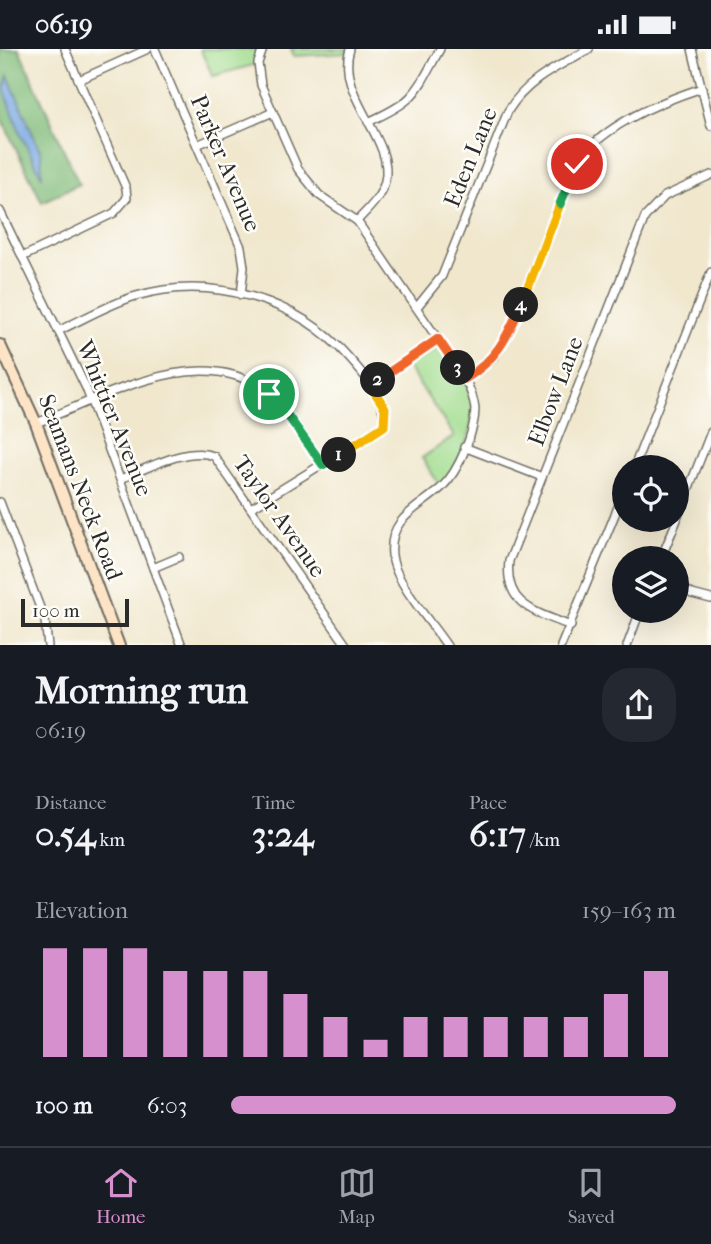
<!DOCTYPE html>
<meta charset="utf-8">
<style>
body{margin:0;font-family:"IM FELL French Canon",serif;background:#242831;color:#f1f3f6;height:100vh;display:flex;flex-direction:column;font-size:26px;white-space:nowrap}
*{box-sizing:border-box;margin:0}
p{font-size:23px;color:#9ea1a6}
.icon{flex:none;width:38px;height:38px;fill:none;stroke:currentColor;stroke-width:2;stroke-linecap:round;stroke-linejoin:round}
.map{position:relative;height:596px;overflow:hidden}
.details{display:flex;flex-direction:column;background:#171b24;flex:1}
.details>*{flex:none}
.buttons{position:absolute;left:612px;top:406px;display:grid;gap:14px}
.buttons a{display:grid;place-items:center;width:77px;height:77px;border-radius:50%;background:#171b24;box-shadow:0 7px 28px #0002;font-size:35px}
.scale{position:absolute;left:21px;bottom:18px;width:108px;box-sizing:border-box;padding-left:7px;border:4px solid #2b2b2b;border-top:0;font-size:19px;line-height:24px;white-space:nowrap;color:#2b2b2b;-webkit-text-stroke:5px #fdfcf7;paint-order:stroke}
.pin{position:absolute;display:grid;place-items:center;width:60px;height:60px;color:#fff;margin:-30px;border:4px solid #fff;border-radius:50%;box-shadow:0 2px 7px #0007}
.km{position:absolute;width:35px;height:35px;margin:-18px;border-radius:50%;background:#222;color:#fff;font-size:19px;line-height:35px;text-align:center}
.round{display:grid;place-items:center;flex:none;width:74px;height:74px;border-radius:28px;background:#242831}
.head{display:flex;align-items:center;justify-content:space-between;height:119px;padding:0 35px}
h1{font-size:38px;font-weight:700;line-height:52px}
.metrics{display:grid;grid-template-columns:repeat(3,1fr);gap:10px;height:119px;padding:7px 35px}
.metrics div{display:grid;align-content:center}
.metrics b{font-size:35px;font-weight:700}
.metrics small{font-size:19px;font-weight:400}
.metrics p{font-size:19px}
.chart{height:196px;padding:14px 35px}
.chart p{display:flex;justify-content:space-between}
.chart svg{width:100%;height:126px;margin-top:7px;stroke:#d690ce;stroke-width:6}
ul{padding:0 35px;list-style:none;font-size:23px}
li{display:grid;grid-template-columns:112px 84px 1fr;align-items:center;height:52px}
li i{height:18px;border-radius:9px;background:#d690ce}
.status{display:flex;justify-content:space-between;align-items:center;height:49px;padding:0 35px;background:#171b24;direction:ltr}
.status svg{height:19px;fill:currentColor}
.tabs{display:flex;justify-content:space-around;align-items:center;height:98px;border-top:2px solid #363941;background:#171b24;font-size:19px;color:#9ea1a6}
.tabs a{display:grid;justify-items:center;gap:4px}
.tabs .selected{color:#d690ce}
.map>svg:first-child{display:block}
.green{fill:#a2dd90;stroke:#66845e;stroke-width:2}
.forest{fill:#81bc7a;stroke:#567452;stroke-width:2}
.water{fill:#74a6e0;stroke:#506886;stroke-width:2}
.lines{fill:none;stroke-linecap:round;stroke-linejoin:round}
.minor-casing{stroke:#706d64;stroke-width:10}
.secondary-casing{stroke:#706d64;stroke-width:14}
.minor{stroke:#fff;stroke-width:7}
.secondary{stroke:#fee4c6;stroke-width:10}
.split-1-casing{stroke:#fff;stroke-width:14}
.split-2-casing{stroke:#fff;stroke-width:14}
.split-3-casing{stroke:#fff;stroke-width:14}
.split-4-casing{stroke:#fff;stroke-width:14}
.split-5-casing{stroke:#fff;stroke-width:14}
.split-6-casing{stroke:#fff;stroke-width:14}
.split-1{stroke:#22a559;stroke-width:9}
.split-2{stroke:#f5b400;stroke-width:9}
.split-3{stroke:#f0652b;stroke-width:9}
.split-4{stroke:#f0652b;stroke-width:9}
.split-5{stroke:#f5b400;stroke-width:9}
.split-6{stroke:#22a559;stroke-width:9}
.labels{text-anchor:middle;stroke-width:5;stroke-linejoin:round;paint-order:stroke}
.street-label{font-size:23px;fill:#2b2b2b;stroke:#fdfcf7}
</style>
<div class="status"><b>06:19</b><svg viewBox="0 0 49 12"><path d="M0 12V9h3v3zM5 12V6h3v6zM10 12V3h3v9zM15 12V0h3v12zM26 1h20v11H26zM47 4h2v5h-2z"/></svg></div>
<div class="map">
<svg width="711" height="597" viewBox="0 0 711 597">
<rect width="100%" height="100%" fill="#fdfcf7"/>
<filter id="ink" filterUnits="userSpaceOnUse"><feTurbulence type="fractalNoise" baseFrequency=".0143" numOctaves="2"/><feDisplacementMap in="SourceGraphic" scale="14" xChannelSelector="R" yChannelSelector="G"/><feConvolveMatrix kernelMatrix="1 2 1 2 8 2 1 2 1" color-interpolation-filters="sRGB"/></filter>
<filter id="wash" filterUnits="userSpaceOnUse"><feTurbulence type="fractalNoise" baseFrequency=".00686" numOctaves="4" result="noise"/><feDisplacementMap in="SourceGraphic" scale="28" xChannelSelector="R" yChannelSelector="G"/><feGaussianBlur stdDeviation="1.57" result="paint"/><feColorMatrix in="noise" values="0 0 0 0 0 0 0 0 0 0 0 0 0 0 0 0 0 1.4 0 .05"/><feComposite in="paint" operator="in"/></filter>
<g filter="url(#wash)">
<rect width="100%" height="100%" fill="#f0e7cd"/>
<g class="green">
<path d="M200 0H262L257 15 213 27Z"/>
<path d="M291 0H348L347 4 294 7Z"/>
<path d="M438 291C448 307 464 325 470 342 481 372 459 415 441 438L422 409 454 387 405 314Z"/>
</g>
<path class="forest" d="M0 0H19L79 135 42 153 0 67Z"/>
<path class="water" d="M8 27 41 104 42 128 21 86 4 40Z"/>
</g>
<g filter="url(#ink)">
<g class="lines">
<defs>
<g id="minor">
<path d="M155 0 241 198 244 218 241 246"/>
<path d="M263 0 258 14 261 36 298 120 319 146 357 172 465 330C470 340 474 349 475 360 475 382 459 422 442 438 420 459 388 468 392 506 394 533 432 574 447 597"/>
<path d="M350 0C335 46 395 90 385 132 381 149 368 160 357 172"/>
<path d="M692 0 711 77"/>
<path d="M79 31 148 0"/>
<path d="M368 73C417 51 415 45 440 0"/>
<path d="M197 96 273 63"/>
<path d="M0 162 86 339 182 597"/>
<path d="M22 208 114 164 127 149 126 139 65 0"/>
<path d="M417 258 442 227 508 62C527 31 557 18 589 0"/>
<path d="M58 282C84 270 109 255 136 247 211 225 298 250 349 309 367 329 386 350 384 377L251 459"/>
<path d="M465 330 494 308 507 287 573 122C593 80 659 53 702 39"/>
<path d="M370 336 438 290"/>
<path d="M36 374C103 349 203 290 267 344 290 363 306 392 323 416"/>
<path d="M464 398 542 428"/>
<path d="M634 418 711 223"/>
<path d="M120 430C147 420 186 397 214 407L347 597"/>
<path d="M0 453 45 572 48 597"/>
<path d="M677 469 711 383"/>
<path d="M661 509 677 471"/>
<path d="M153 519 179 508"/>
<path d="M677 535 692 545 711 550"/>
<path d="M571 577C536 563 504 557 509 512L645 168 665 147 711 126"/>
<path d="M561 597 625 441"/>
<path d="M627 597 640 562"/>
</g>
<path id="secondary" d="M0 296 36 374 119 597"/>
</defs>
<use href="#minor" class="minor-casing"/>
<use href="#secondary" class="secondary-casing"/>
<use href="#minor" class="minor"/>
<use href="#secondary" class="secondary"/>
</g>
</g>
<g class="lines" filter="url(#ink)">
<defs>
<path id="split-1" d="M269 345 283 360 323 416 339 406"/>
<path id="split-2" d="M339 406 384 377 385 359 370 336 378 331"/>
<path id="split-3" d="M378 331 438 290 458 319"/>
<path id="split-4" d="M458 319 465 330C496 311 507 289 521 256"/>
<path id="split-5" d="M521 256 560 155"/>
<path id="split-6" d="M560 155 577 115"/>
</defs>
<use href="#split-1" class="split-1-casing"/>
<use href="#split-2" class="split-2-casing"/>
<use href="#split-3" class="split-3-casing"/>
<use href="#split-4" class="split-4-casing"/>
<use href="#split-5" class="split-5-casing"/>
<use href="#split-6" class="split-6-casing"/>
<use href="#split-1" class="split-1"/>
<use href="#split-2" class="split-2"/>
<use href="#split-3" class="split-3"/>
<use href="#split-4" class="split-4"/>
<use href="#split-5" class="split-5"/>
<use href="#split-6" class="split-6"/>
</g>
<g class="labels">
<g class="street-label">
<text transform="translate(470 108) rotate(-68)" y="8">Eden Lane</text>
<text transform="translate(226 114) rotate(67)" y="8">Parker Avenue</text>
<text transform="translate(555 342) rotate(-69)" y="8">Elbow Lane</text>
<text transform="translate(115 369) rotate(68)" y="8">Whittier Avenue</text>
<text transform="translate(81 438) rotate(69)" y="8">Seamans Neck Road</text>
<text transform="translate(280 467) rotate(55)" y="8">Taylor Avenue</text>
</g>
</g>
</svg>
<div class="buttons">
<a><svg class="icon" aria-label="locate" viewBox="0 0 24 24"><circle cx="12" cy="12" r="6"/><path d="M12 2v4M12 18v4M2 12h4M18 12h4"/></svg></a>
<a><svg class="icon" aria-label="layers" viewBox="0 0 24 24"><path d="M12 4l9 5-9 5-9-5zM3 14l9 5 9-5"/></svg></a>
</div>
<div class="scale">100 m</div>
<div class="pin" style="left:269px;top:345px;background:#1e9e55"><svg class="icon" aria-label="arrive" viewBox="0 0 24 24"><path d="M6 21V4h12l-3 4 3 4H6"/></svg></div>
<div class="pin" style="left:577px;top:115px;background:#d93025"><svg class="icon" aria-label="check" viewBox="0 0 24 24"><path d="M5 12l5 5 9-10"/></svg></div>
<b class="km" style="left:339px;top:406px">1</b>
<b class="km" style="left:378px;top:331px">2</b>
<b class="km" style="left:458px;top:319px">3</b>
<b class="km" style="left:521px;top:256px">4</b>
</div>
<section class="details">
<div class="head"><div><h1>Morning run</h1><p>06:19</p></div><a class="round"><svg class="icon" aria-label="share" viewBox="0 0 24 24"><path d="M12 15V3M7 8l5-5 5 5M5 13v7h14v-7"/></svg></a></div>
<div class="metrics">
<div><p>Distance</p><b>0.54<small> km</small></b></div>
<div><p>Time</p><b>3:24</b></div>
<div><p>Pace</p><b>6:17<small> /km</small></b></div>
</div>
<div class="chart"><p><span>Elevation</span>159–163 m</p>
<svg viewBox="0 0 160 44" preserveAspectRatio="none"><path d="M5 44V6M15 44V6M25 44V6M35 44V14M45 44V14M55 44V14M65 44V22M75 44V30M85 44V38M95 44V30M105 44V30M115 44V30M125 44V30M135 44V30M145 44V22M155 44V14"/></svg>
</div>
<ul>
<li><b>100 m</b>6:03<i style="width:100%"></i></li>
</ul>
</section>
<nav class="tabs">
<a class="selected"><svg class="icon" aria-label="home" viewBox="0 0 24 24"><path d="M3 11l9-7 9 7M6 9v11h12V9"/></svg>Home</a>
<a><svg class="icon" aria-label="map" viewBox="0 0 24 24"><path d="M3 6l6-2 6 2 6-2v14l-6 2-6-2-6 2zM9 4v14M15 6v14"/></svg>Map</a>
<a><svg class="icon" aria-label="saved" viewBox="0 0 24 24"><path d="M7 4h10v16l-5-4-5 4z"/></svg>Saved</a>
</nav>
